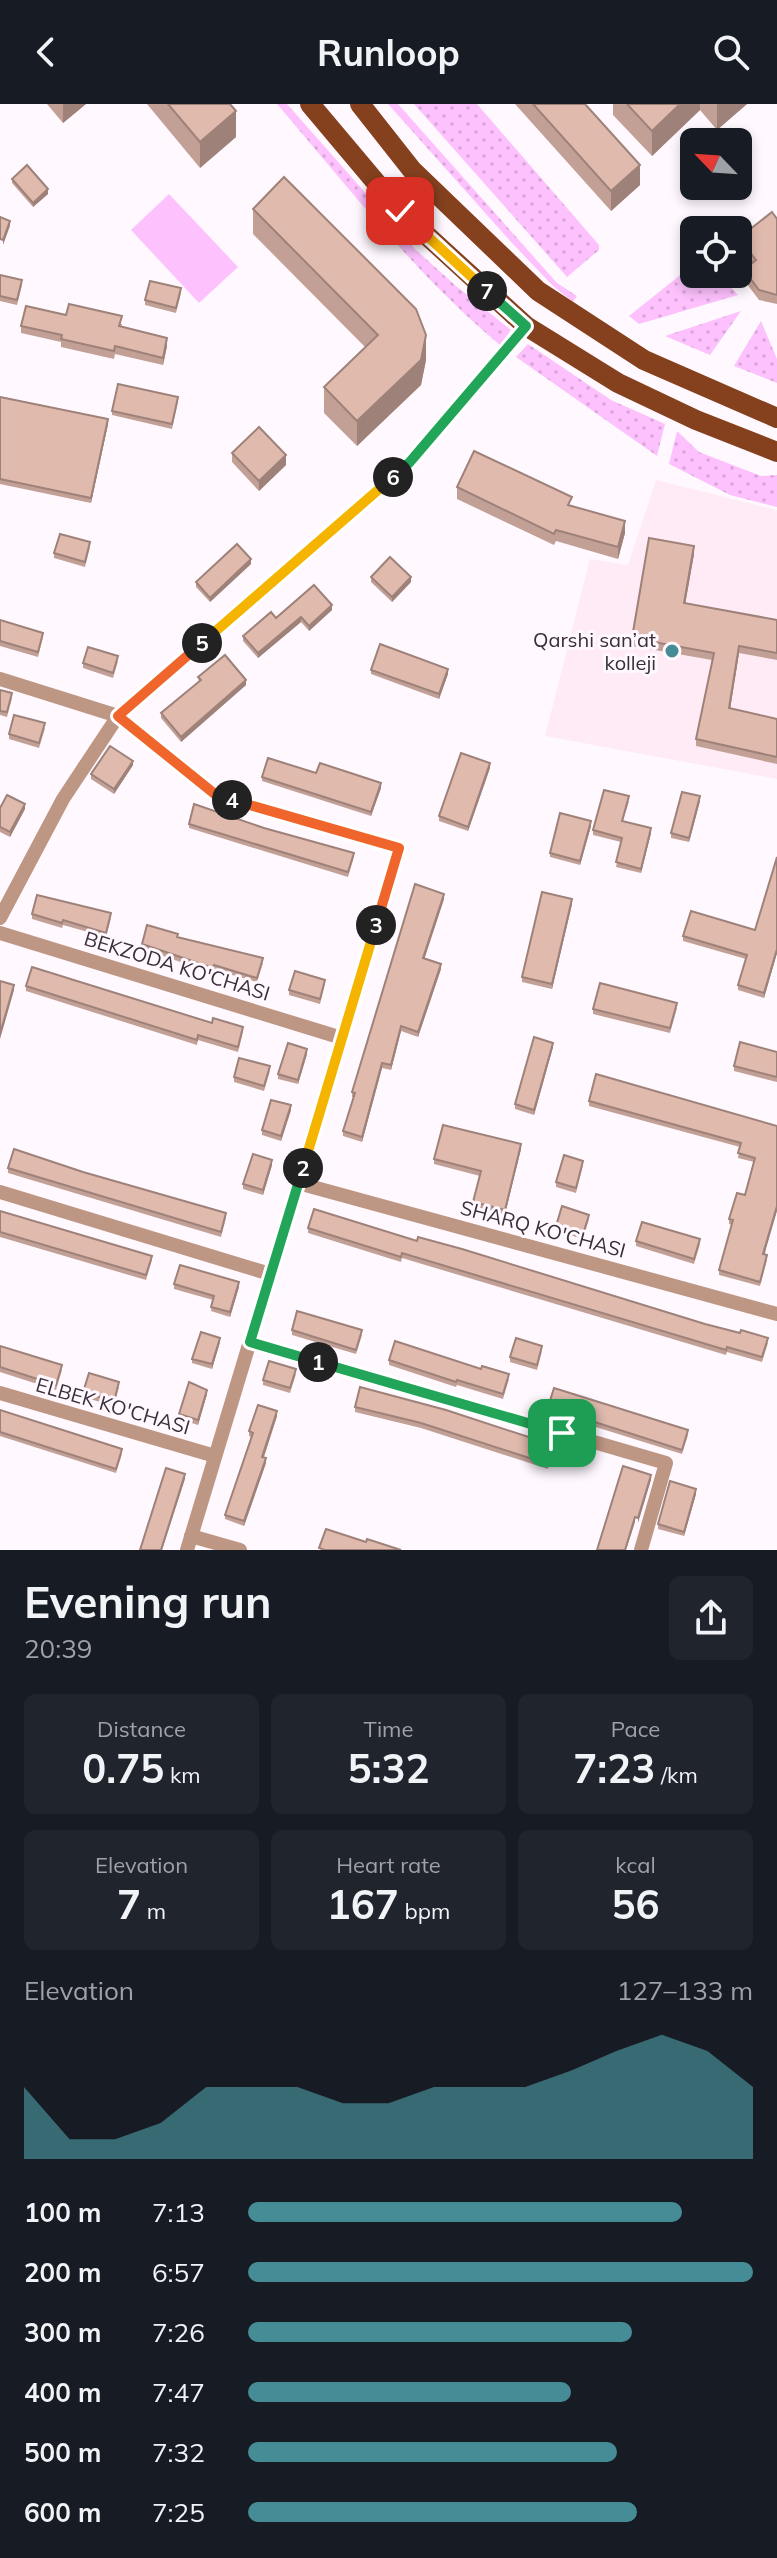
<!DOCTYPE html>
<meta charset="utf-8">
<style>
body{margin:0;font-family:Mulish,sans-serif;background:#20242c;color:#f1f3f6;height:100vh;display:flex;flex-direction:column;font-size:30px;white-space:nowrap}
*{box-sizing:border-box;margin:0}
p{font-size:26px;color:#9ea1a6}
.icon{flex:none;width:44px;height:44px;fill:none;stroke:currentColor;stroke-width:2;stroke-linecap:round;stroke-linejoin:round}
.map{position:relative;height:1446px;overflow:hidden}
.drawer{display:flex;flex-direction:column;background:#171b24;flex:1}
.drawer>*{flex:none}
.needle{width:52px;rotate:295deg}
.tools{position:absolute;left:680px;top:24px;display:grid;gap:16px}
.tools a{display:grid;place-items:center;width:72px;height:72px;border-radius:12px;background:#171b24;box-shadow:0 4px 12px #0003;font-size:40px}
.pin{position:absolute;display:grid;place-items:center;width:68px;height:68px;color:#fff;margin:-34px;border-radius:16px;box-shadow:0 4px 12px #0006}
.km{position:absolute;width:40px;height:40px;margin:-20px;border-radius:50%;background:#222;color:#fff;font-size:22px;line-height:40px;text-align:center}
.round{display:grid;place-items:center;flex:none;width:84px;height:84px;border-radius:12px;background:#20242c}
.head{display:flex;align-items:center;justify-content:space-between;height:136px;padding:0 24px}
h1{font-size:44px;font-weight:700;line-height:60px}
.stats{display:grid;grid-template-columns:repeat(3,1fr);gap:12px;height:136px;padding:8px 24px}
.stats div{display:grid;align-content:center;border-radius:12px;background:#20242c;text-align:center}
.stats b{font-size:40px;font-weight:700}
.stats small{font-size:22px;font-weight:400}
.stats p{font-size:22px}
.chart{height:224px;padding:16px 24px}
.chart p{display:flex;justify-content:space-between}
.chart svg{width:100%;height:144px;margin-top:8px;fill:#468c97;opacity:.7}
ul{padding:0 24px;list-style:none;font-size:26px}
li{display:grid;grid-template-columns:128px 96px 1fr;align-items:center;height:60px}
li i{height:20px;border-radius:10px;background:#468c97}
header{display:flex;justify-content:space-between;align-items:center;height:104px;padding:0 24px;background:#171b24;font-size:36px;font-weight:700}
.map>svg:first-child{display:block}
.education{fill:#feebf5}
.grass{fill:url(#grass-dots)}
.pitch{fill:#fdc1fe}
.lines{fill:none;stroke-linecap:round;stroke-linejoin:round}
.street{stroke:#be9684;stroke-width:14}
.primary{stroke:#85411e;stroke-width:20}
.wall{fill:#c2a096}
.shaded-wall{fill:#9e827a}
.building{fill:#e1baae;stroke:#9e827a;stroke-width:2}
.split-1-casing{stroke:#fff;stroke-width:16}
.split-2-casing{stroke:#fff;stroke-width:16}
.split-3-casing{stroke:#fff;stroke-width:16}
.split-4-casing{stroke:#fff;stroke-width:16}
.split-5-casing{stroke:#fff;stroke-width:16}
.split-6-casing{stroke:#fff;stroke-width:16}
.split-7-casing{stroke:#fff;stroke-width:16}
.split-8-casing{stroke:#fff;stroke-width:16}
.split-1{stroke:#22a559;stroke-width:10}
.split-2{stroke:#22a559;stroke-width:10}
.split-3{stroke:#f5b400;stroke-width:10}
.split-4{stroke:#f0652b;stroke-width:10}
.split-5{stroke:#f0652b;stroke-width:10}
.split-6{stroke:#f5b400;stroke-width:10}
.split-7{stroke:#22a559;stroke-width:10}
.split-8{stroke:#f5b400;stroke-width:10}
.poi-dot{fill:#468c97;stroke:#fff9ff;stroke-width:3}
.labels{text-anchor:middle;stroke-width:6;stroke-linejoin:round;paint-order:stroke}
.poi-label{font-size:20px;fill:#392e39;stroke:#fff9ff;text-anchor:end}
.street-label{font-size:20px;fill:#392e39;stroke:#fff9ff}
</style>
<header><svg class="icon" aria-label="back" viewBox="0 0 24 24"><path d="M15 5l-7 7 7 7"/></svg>Runloop<svg class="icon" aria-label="search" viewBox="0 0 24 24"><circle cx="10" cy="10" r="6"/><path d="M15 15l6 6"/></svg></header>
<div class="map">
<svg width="777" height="1446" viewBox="0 0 777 1446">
<defs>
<pattern id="grass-dots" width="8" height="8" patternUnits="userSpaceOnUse" patternTransform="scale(2)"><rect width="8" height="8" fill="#fdc1fe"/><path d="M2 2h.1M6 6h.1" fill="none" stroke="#daa6da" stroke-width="1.8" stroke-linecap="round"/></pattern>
</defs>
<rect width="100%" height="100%" fill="#fff9ff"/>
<path class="education" d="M656 376 777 406V675L545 632 590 455 628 461Z"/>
<g class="grass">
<path d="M277 0H287L415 145 456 182 511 226 500 241C416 171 348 83 277 0Z"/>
<path d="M388 0H398L557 179 577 192 573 198 553 182 512 139Z"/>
<path d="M414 0H477L599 141V146L567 173Z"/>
<path d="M694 160V170H719L738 191 639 220 629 212Z"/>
<path d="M741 207 710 251 665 232Z"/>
<path d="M761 217 777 255V279L734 262Z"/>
<path d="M528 240 611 296 665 320 657 352 516 253Z"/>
<path d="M677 327 699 348 761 372 777 371V403L730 391 669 360Z"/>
</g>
<path class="pitch" d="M169 90 238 163 199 199 131 126Z"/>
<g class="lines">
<g class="street">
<path d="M0 575 118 612 216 691 399 744 187 1446"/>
<path d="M0 814 63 695 118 612 409 359 526 222"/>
<path d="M0 829 342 934"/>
<path d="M298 1079 777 1210"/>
<path d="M0 1088 270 1170"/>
<path d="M250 1238 666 1359 641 1446"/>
<path d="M0 1289 215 1352"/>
<path d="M191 1432 240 1446"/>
</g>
<g class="primary">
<path d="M310 0 400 107 526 222 618 279 696 316 777 348"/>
<path d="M360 0 412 66 538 187 644 256 777 314"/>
</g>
</g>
<g class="wall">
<path d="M47 0H86L63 19Z"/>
<path d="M147 0H230L236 33 200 64Z"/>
<path d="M515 0H585L640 81 611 107Z"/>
<path d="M613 0H747L717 26 700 6 652 52 613 11Z"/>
<path d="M12 75 48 90 33 103 12 79Z"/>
<path d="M253 105 426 256 421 281 357 342 324 309V283L365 243 253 130Z"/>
<path d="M777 115V200L759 196 744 176V166L752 160 739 143V134Z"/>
<path d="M0 171 22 181 17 201 0 197Z"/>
<path d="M181 189 176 209 145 201V196Z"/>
<path d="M66 211 122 220 121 223 167 242 163 261 115 250 114 255 61 243V238L21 229V222Z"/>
<path d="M0 293 108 320 91 399 0 380Z"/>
<path d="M178 298 172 325 112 311V307Z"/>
<path d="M232 349 286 361 259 387 232 358Z"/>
<path d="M457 383 572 402 625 429 618 455 556 437 554 441 457 395Z"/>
<path d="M90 443 85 463 54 454V449Z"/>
<path d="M694 450 685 500 777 516V556L739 549 730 605 777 615V660L696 642V635L712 556 632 542V534Z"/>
<path d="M251 460 210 498 196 483V478Z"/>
<path d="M371 473 411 478 392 498 371 478Z"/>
<path d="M332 506 309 527 301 518 258 554 243 537V532L276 514Z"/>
<path d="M0 516 43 533 38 553 0 542Z"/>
<path d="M118 557 113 574 83 564V559Z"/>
<path d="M371 566 448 570 439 595 371 570Z"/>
<path d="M198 573 246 581 181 638 161 614V609L199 578Z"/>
<path d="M0 586 12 594 7 613 0 611Z"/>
<path d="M45 624 39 644 9 635V630Z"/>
<path d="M133 661 114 690 91 675V670Z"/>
<path d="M490 664 468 727 439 717V712Z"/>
<path d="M316 669 381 684 371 712 262 677V673Z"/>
<path d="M629 697 623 717 651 729 641 769 616 763 621 738 593 731V726Z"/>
<path d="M700 697 689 738 671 734V729Z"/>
<path d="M0 704 25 705 10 733 0 728Z"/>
<path d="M189 720 354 753 348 773 189 724Z"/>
<path d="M591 722 580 761 550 753V749Z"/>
<path d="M777 753V849L764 894 738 886V881L746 855 683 837V832L755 826Z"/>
<path d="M444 795 424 855 441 865 418 933 401 927 391 966 382 964 362 1038 343 1032V1027L353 993H352V988Z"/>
<path d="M572 800 552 885 522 878V873Z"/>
<path d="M32 810 111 814 106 833 63 821 62 824 32 815Z"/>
<path d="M177 833 263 859 257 878 214 866 213 869 142 845V840Z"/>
<path d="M325 880 320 900 289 891V886Z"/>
<path d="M26 882 212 919 243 928 238 948 198 936 197 941 26 887Z"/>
<path d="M677 904 670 929 593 910V905Z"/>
<path d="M553 943 534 1011 515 1005V1000Z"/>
<path d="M777 948V978L734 967V962Z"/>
<path d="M307 950 298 980 278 975V970Z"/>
<path d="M270 967 264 987 234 978V973Z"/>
<path d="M589 997 777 1022 765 1151 767 1156 760 1182 719 1171V1166L732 1121 729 1120V1115L745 1091 754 1058 738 1054 740 1043 589 1002Z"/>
<path d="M291 1006 281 1037 262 1031V1026Z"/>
<path d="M521 1045 505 1110 473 1102 480 1072 434 1060V1055Z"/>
<path d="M272 1061 263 1091 243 1085V1080Z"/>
<path d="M583 1061 576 1089 556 1083V1078Z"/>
<path d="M8 1064 226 1114 221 1133 8 1069Z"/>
<path d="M0 1107 152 1156 146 1176 0 1133Z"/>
<path d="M589 1115 583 1135 556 1127V1122Z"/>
<path d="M308 1124 417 1137 768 1239 762 1258 727 1248 726 1251 402 1154 401 1158 308 1129Z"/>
<path d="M636 1137 700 1140 694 1160 636 1142Z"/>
<path d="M174 1180 239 1183 230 1213 211 1207 213 1196 174 1185Z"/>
<path d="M292 1226 362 1231 356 1250 292 1231Z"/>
<path d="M220 1238 212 1265 192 1259V1255Z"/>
<path d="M0 1242 62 1266 56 1286 0 1268Z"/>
<path d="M542 1247 537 1266 510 1258V1253Z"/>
<path d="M389 1256 509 1275 503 1295 457 1281 456 1283 389 1261Z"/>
<path d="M296 1270 290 1289 263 1281V1276Z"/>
<path d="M119 1283 114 1302 83 1293V1288Z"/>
<path d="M207 1290 198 1321 179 1315V1310Z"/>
<path d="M355 1303 553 1345 548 1365 421 1324 355 1308Z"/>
<path d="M548 1303 688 1331 682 1350 548 1308Z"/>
<path d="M0 1306 122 1350 116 1369 0 1332Z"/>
<path d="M277 1312 264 1353 266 1359 244 1422 225 1415V1411L251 1333 249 1332V1327Z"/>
<path d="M696 1390 684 1432 658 1425V1420Z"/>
</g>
<g class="shaded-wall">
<path d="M63 0H86L63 19Z"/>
<path d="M680 0H700V6L652 52V27Z"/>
<path d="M717 0H747L717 26Z"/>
<path d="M236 7V33L200 64V38Z"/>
<path d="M640 61V81L611 107V87Z"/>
<path d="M48 85V90L33 103V99Z"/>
<path d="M10 117V122L3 141V136Z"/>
<path d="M426 231V256L421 281 357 342V317Z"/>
<path d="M167 234V242L163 261V254Z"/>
<path d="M108 315V320L91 399V394Z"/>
<path d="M286 351V361L259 387V377Z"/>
<path d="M625 417V429L618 455V443Z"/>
<path d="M694 442V450L684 507V499Z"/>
<path d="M251 455V460L210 498V494Z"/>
<path d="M411 473V478L392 498V493Z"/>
<path d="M332 501V506L309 527V522Z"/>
<path d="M301 513V518L258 554V549Z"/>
<path d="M739 542V549L729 612V604Z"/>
<path d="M448 565V570L439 595V590Z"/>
<path d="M246 576V581L181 638V633Z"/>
<path d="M133 657V661L114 690V685Z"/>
<path d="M490 659V664L468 727V723Z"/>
<path d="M381 679V684L371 712V708Z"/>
<path d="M700 692V697L689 738V734Z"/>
<path d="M25 700V705L10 733V728Z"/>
<path d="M591 717V722L580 761V757Z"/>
<path d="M651 724V729L641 769V765Z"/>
<path d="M444 790V795L423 859V854Z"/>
<path d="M572 795V800L552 885V880Z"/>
<path d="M777 845V849L764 894V889Z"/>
<path d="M441 860V865L418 933V928Z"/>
<path d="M14 881V886L0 935V930Z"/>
<path d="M401 922V927L391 966V961Z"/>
<path d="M553 939V943L534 1011V1006Z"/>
<path d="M307 945V950L298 980V976Z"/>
<path d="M382 959V964L362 1038V1033Z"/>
<path d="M291 1001V1006L281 1037V1032Z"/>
<path d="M521 1040V1045L505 1110V1106Z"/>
<path d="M272 1056V1061L263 1091V1086Z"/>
<path d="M777 1102V1107L763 1155V1150Z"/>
<path d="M239 1178V1183L230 1213V1208Z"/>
<path d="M220 1234V1238L212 1265V1260Z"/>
<path d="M207 1286V1290L198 1321V1316Z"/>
<path d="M277 1307V1312L262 1358V1353Z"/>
<path d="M266 1354V1359L244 1422V1417Z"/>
<path d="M185 1370V1375L162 1446H161Z"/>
<path d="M651 1371V1376L638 1419V1414Z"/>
<path d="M696 1385V1390L684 1432V1428Z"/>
<path d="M635 1413V1418L626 1446H625Z"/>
</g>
<g class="building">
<path d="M168 0H230L236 7 200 38Z"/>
<path d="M533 0H585L640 61 611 87Z"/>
<path d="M627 0H680L652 27Z"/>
<path d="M27 61 48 85 33 99 12 75Z"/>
<path d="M284 73 416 205 426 231 421 256 357 317 324 283 378 231 253 105Z"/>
<path d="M772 108 777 115V191L759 186 744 166 756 156 739 134Z"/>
<path d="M0 113 10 117 3 136 0 135Z"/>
<path d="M0 171 22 176 17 196 0 192Z"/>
<path d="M150 177 181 184 176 204 145 196Z"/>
<path d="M69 200 122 212 119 222 167 234 163 254 115 242 114 247 61 235 62 231 21 222 26 202 66 211Z"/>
<path d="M118 280 178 293 172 320 112 307Z"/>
<path d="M0 293 108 315 91 394 0 375Z"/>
<path d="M259 323 286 351 259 377 232 349Z"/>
<path d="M474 347 572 393 568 401 625 417 618 443 556 426 554 430 457 383Z"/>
<path d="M60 430 90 438 85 458 54 449Z"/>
<path d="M649 434 694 442 684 499 777 516V549L739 542 729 604 777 615V653L696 635 714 549 632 534Z"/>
<path d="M237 440 251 455 210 494 196 478Z"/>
<path d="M390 453 411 473 392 493 371 473Z"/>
<path d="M314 481 332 501 309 522 301 513 258 549 243 532 271 508 276 514Z"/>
<path d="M0 516 43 529 38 548 0 537Z"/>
<path d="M380 540 448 565 439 590 371 566Z"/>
<path d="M88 543 118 552 113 569 83 559Z"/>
<path d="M225 551 246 576 181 633 161 609 201 576 198 573Z"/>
<path d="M0 586 12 589 7 608 0 607Z"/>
<path d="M14 611 45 619 39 639 9 630Z"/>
<path d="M110 642 133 657 114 685 91 670Z"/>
<path d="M461 649 490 659 468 723 439 712Z"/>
<path d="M268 654 316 669 320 659 381 679 371 708 262 673Z"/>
<path d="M604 686 629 692 622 717 651 724 641 765 616 758 622 734 593 726Z"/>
<path d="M682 688 700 692 689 734 671 729Z"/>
<path d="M7 691 25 700 10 728 0 723V704Z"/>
<path d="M194 700 264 724 354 749 348 768 189 720Z"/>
<path d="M560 709 591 717 580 757 550 749Z"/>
<path d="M777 753V845L764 889 738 881 747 851 683 832 691 807 755 826Z"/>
<path d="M415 780 444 790 423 854 441 860 418 928 401 922 391 961 382 959 362 1033 343 1027 355 989 352 988Z"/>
<path d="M542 788 572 795 552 880 522 873Z"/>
<path d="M37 791 111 809 106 829 63 816 62 819 32 810Z"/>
<path d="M147 821 178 830 177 833 263 854 257 874 214 861 213 864 142 840Z"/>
<path d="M32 863 212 919 213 914 243 923 238 943 198 931 197 936 26 882Z"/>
<path d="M295 867 325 876 320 895 289 886Z"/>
<path d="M0 877 14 881 0 930Z"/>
<path d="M600 879 677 899 670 924 593 905Z"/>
<path d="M534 933 553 939 534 1006 515 1000Z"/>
<path d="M740 938 777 948V973L734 962Z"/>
<path d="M288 939 307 945 298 976 278 970Z"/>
<path d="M239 954 270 962 264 982 234 973Z"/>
<path d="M596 970 777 1022V1102L763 1150 767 1151 760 1178 719 1166 733 1116 729 1115 737 1089 745 1091 755 1054 738 1049 741 1039 589 997Z"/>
<path d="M271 996 291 1001 281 1032 262 1026Z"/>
<path d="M443 1021 521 1040 505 1106 473 1098 481 1067 434 1055Z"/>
<path d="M14 1045 83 1068 226 1109 221 1128 8 1064Z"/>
<path d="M253 1050 272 1056 263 1086 243 1080Z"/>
<path d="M564 1051 583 1057 576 1084 556 1078Z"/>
<path d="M562 1102 589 1111 583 1130 556 1122Z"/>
<path d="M314 1105 417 1137 418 1133 462 1145 705 1220 740 1229 741 1226 768 1234 762 1253 727 1243 726 1246 402 1149 401 1153 308 1124Z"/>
<path d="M0 1107 152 1152 146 1171 0 1128Z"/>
<path d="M642 1118 700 1135 694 1155 636 1137Z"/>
<path d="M180 1161 239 1178 230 1208 211 1203 214 1192 174 1180Z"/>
<path d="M297 1207 362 1226 356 1246 292 1226Z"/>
<path d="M201 1228 220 1234 212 1260 192 1255Z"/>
<path d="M516 1234 542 1242 537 1261 510 1253Z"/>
<path d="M395 1237 481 1265 482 1262 509 1270 503 1290 457 1276 456 1278 389 1256Z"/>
<path d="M0 1242 62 1261 56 1281 0 1263Z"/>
<path d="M269 1257 296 1265 290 1284 263 1276Z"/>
<path d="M89 1269 119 1278 114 1297 83 1288Z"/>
<path d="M189 1278 207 1286 198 1316 179 1310Z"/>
<path d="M360 1283 446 1306 553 1341 548 1360 421 1319 355 1303Z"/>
<path d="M554 1284 688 1326 682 1346 548 1303Z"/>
<path d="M258 1301 277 1307 262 1353 266 1354 244 1417 225 1411 253 1329 249 1327Z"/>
<path d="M0 1306 122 1345 116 1365 0 1328Z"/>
<path d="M623 1362 651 1371 638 1414 635 1413 625 1446H597Z"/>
<path d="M166 1364 185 1370 161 1446H140Z"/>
<path d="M670 1377 696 1385 684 1428 658 1420Z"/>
<path d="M326 1425 366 1438 367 1435 401 1446H325L319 1444Z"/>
</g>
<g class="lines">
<defs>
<path id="split-1" d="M318 1258 562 1329"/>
<path id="split-2" d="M303 1064 250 1238 318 1258"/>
<path id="split-3" d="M303 1064 376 821"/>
<path id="split-4" d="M232 696 399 744 376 821"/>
<path id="split-5" d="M202 539 118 612 216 691 232 696"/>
<path id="split-6" d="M202 539 393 373"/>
<path id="split-7" d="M393 373 409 359 526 222 487 187"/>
<path id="split-8" d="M400 107 487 187"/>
</defs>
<use href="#split-1" class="split-1-casing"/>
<use href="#split-2" class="split-2-casing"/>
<use href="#split-3" class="split-3-casing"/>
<use href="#split-4" class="split-4-casing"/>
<use href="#split-5" class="split-5-casing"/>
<use href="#split-6" class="split-6-casing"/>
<use href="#split-7" class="split-7-casing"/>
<use href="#split-8" class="split-8-casing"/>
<use href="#split-1" class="split-1"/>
<use href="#split-2" class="split-2"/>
<use href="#split-3" class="split-3"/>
<use href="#split-4" class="split-4"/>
<use href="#split-5" class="split-5"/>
<use href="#split-6" class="split-6"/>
<use href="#split-7" class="split-7"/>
<use href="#split-8" class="split-8"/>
</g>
<circle class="poi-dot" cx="672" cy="547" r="8"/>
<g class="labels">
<g class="poi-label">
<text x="656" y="543">Qarshi san’at<tspan x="656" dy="23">kolleji</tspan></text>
</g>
<g class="street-label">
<text transform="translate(177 862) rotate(17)" y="7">BEKZODA KO'CHASI</text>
<text transform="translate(543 1125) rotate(15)" y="7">SHARQ KO'CHASI</text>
<text transform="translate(113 1302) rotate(16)" y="7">ELBEK KO'CHASI</text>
</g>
</g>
</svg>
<div class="tools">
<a><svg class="needle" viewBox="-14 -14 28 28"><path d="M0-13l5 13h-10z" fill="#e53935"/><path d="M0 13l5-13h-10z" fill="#9ea1a6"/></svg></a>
<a><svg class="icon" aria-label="locate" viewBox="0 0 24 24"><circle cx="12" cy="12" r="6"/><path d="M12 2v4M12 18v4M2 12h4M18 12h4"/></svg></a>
</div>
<div class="pin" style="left:562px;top:1329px;background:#1e9e55"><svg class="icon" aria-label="arrive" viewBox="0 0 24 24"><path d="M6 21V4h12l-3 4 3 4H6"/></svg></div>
<div class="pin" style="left:400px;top:107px;background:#d93025"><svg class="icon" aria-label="check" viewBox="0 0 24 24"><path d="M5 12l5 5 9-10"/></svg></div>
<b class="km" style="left:318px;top:1258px">1</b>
<b class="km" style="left:303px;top:1064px">2</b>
<b class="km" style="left:376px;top:821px">3</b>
<b class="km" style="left:232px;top:696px">4</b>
<b class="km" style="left:202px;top:539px">5</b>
<b class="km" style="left:393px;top:373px">6</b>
<b class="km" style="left:487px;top:187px">7</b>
</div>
<section class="drawer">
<div class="head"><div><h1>Evening run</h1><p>20:39</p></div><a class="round"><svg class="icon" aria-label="share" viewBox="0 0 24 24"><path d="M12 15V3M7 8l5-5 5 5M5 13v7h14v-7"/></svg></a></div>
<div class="stats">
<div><p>Distance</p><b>0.75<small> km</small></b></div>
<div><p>Time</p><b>5:32</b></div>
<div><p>Pace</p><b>7:23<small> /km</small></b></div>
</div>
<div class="stats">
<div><p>Elevation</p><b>7<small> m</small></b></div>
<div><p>Heart rate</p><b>167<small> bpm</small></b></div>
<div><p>kcal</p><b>56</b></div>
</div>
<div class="chart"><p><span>Elevation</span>127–133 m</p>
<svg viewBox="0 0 160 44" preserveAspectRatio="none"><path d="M0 44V22L10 38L20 38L30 33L40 22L50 22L60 22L70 27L80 27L90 22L100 22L110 22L120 17L130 11L140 6L150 11L160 22V44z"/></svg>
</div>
<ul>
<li><b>100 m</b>7:13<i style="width:86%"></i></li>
<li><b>200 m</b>6:57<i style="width:100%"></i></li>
<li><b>300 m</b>7:26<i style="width:76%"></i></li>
<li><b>400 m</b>7:47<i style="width:64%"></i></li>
<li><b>500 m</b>7:32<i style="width:73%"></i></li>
<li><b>600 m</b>7:25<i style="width:77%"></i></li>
</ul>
</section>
